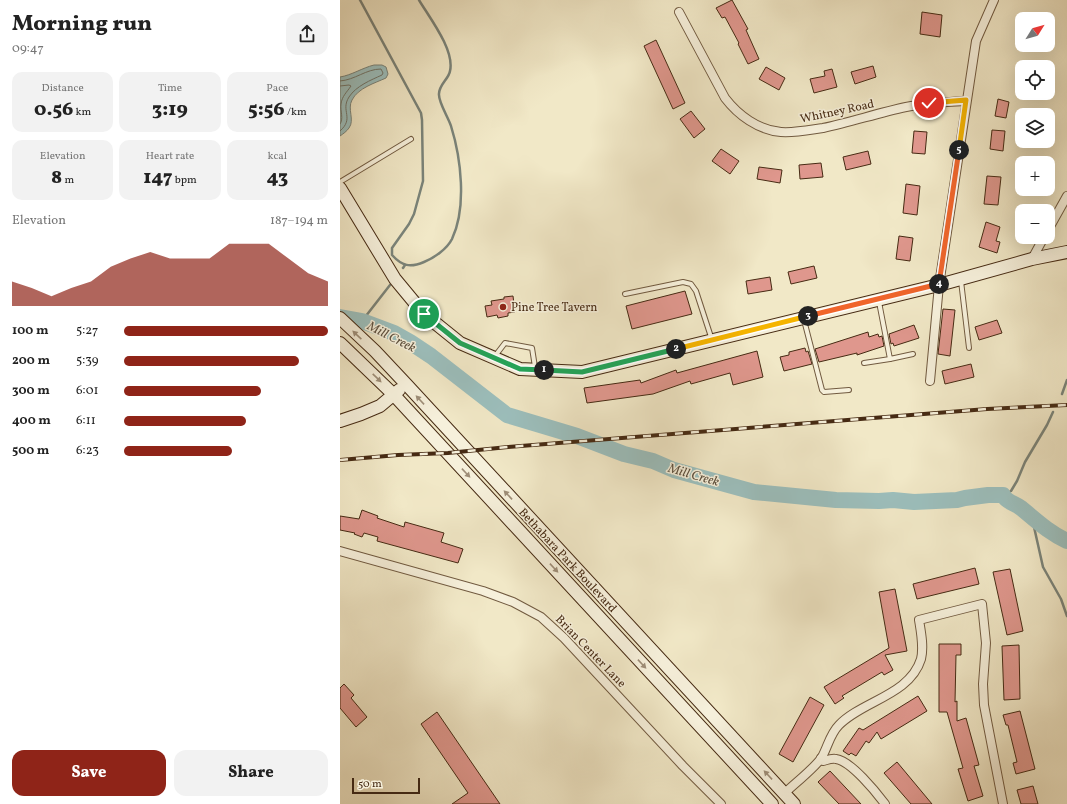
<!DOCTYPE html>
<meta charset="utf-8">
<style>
body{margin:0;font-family:Vollkorn,serif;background:#f2f2f2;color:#222;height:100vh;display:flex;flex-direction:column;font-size:15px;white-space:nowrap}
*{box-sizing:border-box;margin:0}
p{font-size:13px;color:#767676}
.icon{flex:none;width:22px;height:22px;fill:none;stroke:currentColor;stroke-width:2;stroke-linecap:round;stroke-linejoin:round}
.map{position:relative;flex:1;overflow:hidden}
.panel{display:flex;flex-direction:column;background:#fff;width:340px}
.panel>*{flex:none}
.needle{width:26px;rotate:53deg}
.controls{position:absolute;left:675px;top:12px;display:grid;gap:8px}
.controls a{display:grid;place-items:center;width:40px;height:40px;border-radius:8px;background:#fff;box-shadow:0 4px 16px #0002;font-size:20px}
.scale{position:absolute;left:12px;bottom:10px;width:68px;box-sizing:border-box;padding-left:4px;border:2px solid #462a13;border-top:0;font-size:11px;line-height:14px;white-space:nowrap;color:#462a13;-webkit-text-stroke:3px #f6f0db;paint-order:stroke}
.pin{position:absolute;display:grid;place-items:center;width:34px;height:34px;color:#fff;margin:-17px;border:2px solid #fff;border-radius:50%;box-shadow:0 1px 4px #0007}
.km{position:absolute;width:20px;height:20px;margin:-10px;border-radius:50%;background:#222;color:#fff;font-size:11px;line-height:20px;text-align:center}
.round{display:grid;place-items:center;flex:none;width:42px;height:42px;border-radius:12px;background:#f2f2f2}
.summary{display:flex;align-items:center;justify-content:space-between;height:68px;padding:0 12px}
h1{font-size:22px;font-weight:800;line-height:30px}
.metrics{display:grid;grid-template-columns:repeat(3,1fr);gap:6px;height:68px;padding:4px 12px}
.metrics div{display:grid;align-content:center;border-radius:10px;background:#f2f2f2;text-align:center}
.metrics b{font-size:20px;font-weight:800}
.metrics small{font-size:11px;font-weight:400}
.metrics p{font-size:11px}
.chart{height:112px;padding:8px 12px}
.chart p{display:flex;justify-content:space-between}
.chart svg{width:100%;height:72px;margin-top:4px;fill:#8f2418;opacity:.7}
.cta{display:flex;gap:8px;margin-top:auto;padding:8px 12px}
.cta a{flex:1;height:46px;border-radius:12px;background:#8f2418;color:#fff;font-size:16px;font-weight:800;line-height:46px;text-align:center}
.cta a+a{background:#f2f2f2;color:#222}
ul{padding:0 12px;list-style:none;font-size:13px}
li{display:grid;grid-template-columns:64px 48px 1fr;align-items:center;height:30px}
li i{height:10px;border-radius:5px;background:#8f2418}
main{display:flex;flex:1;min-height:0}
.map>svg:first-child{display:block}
.water{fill:#9cbfbd;stroke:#7a8379}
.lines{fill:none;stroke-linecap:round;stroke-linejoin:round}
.shore{stroke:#717468;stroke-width:1}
.stream{stroke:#7a8379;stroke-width:2.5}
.river{stroke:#9cbfbd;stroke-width:16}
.building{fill:#df978d;stroke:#462a13}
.lane-casing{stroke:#715a40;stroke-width:6}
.street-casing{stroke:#715a40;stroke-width:10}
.secondary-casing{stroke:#462a13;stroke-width:14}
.lane{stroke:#f6f0db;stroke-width:4}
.street{stroke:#f6f0db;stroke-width:8}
.secondary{stroke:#f6f0db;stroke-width:12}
.rail-casing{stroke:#462a13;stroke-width:4}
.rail{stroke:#f6f0db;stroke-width:2.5;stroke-dasharray:8;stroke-linecap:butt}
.oneway{fill:#9e8d77}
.split-1-casing{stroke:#fff;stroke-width:8}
.split-2-casing{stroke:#fff;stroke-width:8}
.split-3-casing{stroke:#fff;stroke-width:8}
.split-4-casing{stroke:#fff;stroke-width:8}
.split-5-casing{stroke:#fff;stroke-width:8}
.split-6-casing{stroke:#fff;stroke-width:8}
.split-1{stroke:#22a559;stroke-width:5}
.split-2{stroke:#22a559;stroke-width:5}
.split-3{stroke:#f5b400;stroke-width:5}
.split-4{stroke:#f0652b;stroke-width:5}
.split-5{stroke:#f0652b;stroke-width:5}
.split-6{stroke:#f5b400;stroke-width:5}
.poi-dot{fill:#8f2418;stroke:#f6f0db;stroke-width:1.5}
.labels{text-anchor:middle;stroke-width:3;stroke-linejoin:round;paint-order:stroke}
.street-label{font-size:12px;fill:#462a13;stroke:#f6f0db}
.poi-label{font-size:12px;fill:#462a13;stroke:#f6f0db;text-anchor:start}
.water-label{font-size:13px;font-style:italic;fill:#5c4f3e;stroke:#f6f0db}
</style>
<main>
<section class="panel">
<div class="summary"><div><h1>Morning run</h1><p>09:47</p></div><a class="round"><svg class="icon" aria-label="share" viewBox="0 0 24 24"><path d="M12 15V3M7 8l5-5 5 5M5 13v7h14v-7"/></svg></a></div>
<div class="metrics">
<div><p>Distance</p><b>0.56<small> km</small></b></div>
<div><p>Time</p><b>3:19</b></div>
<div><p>Pace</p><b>5:56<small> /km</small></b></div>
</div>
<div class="metrics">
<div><p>Elevation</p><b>8<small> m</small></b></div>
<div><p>Heart rate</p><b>147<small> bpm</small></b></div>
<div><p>kcal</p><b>43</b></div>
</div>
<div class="chart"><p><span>Elevation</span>187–194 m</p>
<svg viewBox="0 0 160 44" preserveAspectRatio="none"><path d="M0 44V29L10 33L20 38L30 33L40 29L50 20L60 15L70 11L80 15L90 15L100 15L110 6L120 6L130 6L140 15L150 24L160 29V44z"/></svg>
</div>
<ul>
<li><b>100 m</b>5:27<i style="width:100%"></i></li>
<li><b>200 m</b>5:39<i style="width:86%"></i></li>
<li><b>300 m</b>6:01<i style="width:67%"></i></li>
<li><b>400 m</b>6:11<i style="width:60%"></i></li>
<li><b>500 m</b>6:23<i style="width:53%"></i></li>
</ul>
<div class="cta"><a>Save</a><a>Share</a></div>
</section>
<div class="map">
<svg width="727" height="804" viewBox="0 0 727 804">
<rect width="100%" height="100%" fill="#f1e8c7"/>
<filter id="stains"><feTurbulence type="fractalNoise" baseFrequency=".005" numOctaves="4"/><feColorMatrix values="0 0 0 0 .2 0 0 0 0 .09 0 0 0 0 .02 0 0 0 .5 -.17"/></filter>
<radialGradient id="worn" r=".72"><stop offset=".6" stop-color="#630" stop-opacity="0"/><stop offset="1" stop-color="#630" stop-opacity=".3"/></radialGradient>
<path class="water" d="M34 65H42L46 67 48 74 46 78C35 83 18 88 12 100 7 109 15 120 9 128 7 131 3 134 0 136V77C12 75 22 68 34 65Z"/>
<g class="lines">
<g class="shore">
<path d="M0 81C15 80 26 69 41 69L43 73 42 75C31 80 16 86 9 97 0 111 15 118 0 131"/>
<path d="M0 86 9 85 11 86C7 92 2 96 1 104 0 111 4 119 0 124"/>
</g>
<g class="stream">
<path d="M20 0 81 113 82 120 83 181 74 214 69 224 52 248V255C62 266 70 268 84 262 94 258 107 249 112 239 127 207 121 158 111 126 108 117 99 103 99 95 98 85 109 79 110 71 115 50 89 17 79 0"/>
<path d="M63 268 65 265"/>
<path d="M22 321 50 285"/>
<path d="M722 394 727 380"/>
<path d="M663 495 671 491 677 481 685 462 707 425 713 412"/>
<path d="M692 518 703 567 721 599 727 616"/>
</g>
<path class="river" d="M0 317 22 321 54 333 70 342 91 356 167 415 237 436 284 454 313 461 334 470 414 492 496 500 539 501 553 500 574 502 617 500 625 498 648 495H663C667 503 675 503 681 508 697 521 708 532 727 541"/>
</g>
<g class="building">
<path d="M392 0 408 29 406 30 419 59 408 64 398 44 399 43 385 17 382 18 376 8Z"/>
<path d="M582 12 602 15 600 37 580 34Z"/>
<path d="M316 40 345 103 333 109 304 46Z"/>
<path d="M533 66 536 77 515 84 511 72Z"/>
<path d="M426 67 445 78 439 90 419 79Z"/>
<path d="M492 69 497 87 474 93 470 79 485 76 484 71Z"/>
<path d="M658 99 669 102 666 118 655 116Z"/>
<path d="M351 111 365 129 354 138 340 119Z"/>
<path d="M652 130 665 131 663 151 650 149Z"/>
<path d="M574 131 587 132 585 154 572 153Z"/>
<path d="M381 149 399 161 390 174 372 161Z"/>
<path d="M528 151 531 164 506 170 503 157Z"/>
<path d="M481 163 483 177 460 179 459 165Z"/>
<path d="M419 167 442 170 440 183 417 179Z"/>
<path d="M647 176 661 177 658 205 644 204Z"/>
<path d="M566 184 580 186 577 215 563 213Z"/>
<path d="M646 222 660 227 656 241 660 242 657 253 639 247Z"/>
<path d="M559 236 573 238 570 261 556 259Z"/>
<path d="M474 266 477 278 451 284 448 272Z"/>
<path d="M430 277 432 290 408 294 406 281Z"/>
<path d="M345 291 352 314 292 329 286 306Z"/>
<path d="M173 296 175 312 168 313V316L158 318 157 315 147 317 145 306 152 305 151 301 164 299V297Z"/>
<path d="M603 309 615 310 610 356 598 354Z"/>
<path d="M657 320 662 333 639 340 635 327Z"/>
<path d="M574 325 579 338 554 346 553 343 551 344 549 334Z"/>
<path d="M528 332 529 337 538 334 539 337 542 336 544 346 517 355V353L479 362 475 349Z"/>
<path d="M465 348 466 352 468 351 472 364 444 371 440 357 449 355V352Z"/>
<path d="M417 351 423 377 393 385 390 373 351 384 350 381 313 394 247 403 244 388 300 380 301 383 336 370 337 373Z"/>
<path d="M631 364 634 377 605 384 602 371Z"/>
<path d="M22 510 38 516 37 518 64 527 65 522 104 533 101 542 123 549 118 563 37 541 38 537 24 533 22 537 14 534 15 533 0 530V516L19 519Z"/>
<path d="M635 568 639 584 577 599 573 584Z"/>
<path d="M670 569 683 631 667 635 653 572Z"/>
<path d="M555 589 567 651 545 655 553 670 544 675 542 672 502 696 504 698 495 704 484 687 549 648 539 592Z"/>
<path d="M599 644H621V655H616L615 702 617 701V721L626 718 639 765 634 766 643 796 628 801 618 769 623 768 607 712H599Z"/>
<path d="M679 645 680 699 664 700 662 646Z"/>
<path d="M4 684 14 695 11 698 27 717 16 727 0 708V688Z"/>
<path d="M578 696 587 711 541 739 537 732 529 743 526 741 516 756 511 753 509 755 503 751 519 728 523 730Z"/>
<path d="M470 697 484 705 453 762 439 754Z"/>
<path d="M680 711 695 769 676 774 673 763 677 762 668 725H666L663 715Z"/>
<path d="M97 712 160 804H112L128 793 81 724Z"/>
<path d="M557 762 592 804H571L544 773Z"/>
<path d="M490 771 521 804H499L478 782Z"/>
<path d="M693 786 698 804H681L677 790Z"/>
</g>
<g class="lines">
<defs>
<g id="lane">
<path d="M0 182 71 139"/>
<path d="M621 281 629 348"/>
<path d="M285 294 343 282 351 284 356 291 372 340"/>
<path d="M539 302 550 359 573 354"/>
<path d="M464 320 482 390 484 392 509 390"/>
<path d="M155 356 165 343 192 348 195 367"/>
<path d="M524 363 550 359"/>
</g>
<g id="street">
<path d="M339 12 385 98C398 115 418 130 441 132 455 133 469 130 483 128 511 122 538 113 566 107 586 103 606 102 626 101"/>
<path d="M708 230 727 196"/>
<path d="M692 259 704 237"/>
<path d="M590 381 599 285 636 41 654 0"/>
<path d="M0 551 143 591 173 602 201 617 224 638 343 766 381 804"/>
<path d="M481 758 483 761C487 760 492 758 496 759 511 761 536 792 545 804"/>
<path d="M445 793C453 785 477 766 482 757 488 746 490 734 499 725 522 701 570 695 581 659 584 647 581 632 579 620L642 604 646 643 643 684 644 705 663 804"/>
</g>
<g id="secondary">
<path d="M0 188 55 279 84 314 120 343 180 369 242 372 599 285 692 259 727 252"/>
<path d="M0 318 35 351 66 384 454 804"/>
<path d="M0 343 53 394 432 804"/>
<path d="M0 421 21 414 40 406 59 390"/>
</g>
</defs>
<use href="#lane" class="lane-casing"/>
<use href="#street" class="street-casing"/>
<use href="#secondary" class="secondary-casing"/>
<use href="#lane" class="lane"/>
<use href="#street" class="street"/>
<use href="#secondary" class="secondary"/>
<defs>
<path id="rail" d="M0 460 58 455 108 453 168 447 647 409 727 405"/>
</defs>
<use href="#rail" class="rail-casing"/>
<use href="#rail" class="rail"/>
</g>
<defs><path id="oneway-solid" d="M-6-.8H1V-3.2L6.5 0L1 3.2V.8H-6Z"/></defs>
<g class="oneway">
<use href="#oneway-solid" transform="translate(17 335) rotate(-137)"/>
<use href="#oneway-solid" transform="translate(37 378) rotate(44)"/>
<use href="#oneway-solid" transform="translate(80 400) rotate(-133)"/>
<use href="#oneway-solid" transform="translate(126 473) rotate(47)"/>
<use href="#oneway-solid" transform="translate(168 495) rotate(-133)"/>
<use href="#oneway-solid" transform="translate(214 568) rotate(47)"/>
<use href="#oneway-solid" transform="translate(302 664) rotate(47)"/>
<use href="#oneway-solid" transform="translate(428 775) rotate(-133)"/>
</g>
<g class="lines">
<defs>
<path id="split-1" d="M84 314 120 343 180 369 204 370"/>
<path id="split-2" d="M204 370 242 372 336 349"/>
<path id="split-3" d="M336 349 468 316"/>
<path id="split-4" d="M468 316 599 284"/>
<path id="split-5" d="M599 284 619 150"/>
<path id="split-6" d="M589 103 626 100 619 150"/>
</defs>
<use href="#split-1" class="split-1-casing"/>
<use href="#split-2" class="split-2-casing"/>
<use href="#split-3" class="split-3-casing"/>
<use href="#split-4" class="split-4-casing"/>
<use href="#split-5" class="split-5-casing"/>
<use href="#split-6" class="split-6-casing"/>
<use href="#split-1" class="split-1"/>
<use href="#split-2" class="split-2"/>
<use href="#split-3" class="split-3"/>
<use href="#split-4" class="split-4"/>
<use href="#split-5" class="split-5"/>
<use href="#split-6" class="split-6"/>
</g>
<circle class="poi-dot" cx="163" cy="307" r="4"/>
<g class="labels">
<g class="street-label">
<text transform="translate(497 111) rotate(-12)" y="4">Whitney Road</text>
<text transform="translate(228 560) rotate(47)" y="4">Bethabara Park Boulevard</text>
<text transform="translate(251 651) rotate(46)" y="4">Brian Center Lane</text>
</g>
<g class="poi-label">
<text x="171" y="311">Pine Tree Tavern</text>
</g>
<g class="water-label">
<text transform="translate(52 336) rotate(27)" y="5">Mill Creek</text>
<text transform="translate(354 474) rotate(16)" y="5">Mill Creek</text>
</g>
</g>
<rect width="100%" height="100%" filter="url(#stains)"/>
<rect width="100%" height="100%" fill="url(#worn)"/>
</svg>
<div class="controls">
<a><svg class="needle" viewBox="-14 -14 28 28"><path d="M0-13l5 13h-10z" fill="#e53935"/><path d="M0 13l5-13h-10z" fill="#767676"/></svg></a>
<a><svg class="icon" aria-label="locate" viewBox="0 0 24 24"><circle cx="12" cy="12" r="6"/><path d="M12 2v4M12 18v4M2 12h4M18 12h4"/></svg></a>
<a><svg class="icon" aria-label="layers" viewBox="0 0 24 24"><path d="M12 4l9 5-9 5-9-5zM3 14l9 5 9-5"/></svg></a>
<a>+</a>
<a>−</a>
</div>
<div class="scale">50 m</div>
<div class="pin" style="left:84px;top:314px;background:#1e9e55"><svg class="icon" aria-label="arrive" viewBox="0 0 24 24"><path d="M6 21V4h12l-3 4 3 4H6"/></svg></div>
<div class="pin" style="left:589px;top:103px;background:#d93025"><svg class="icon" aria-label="check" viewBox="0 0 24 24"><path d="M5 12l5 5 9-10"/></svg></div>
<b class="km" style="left:204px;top:370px">1</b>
<b class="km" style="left:336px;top:349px">2</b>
<b class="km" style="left:468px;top:316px">3</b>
<b class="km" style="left:599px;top:284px">4</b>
<b class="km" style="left:619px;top:150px">5</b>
</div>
</main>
